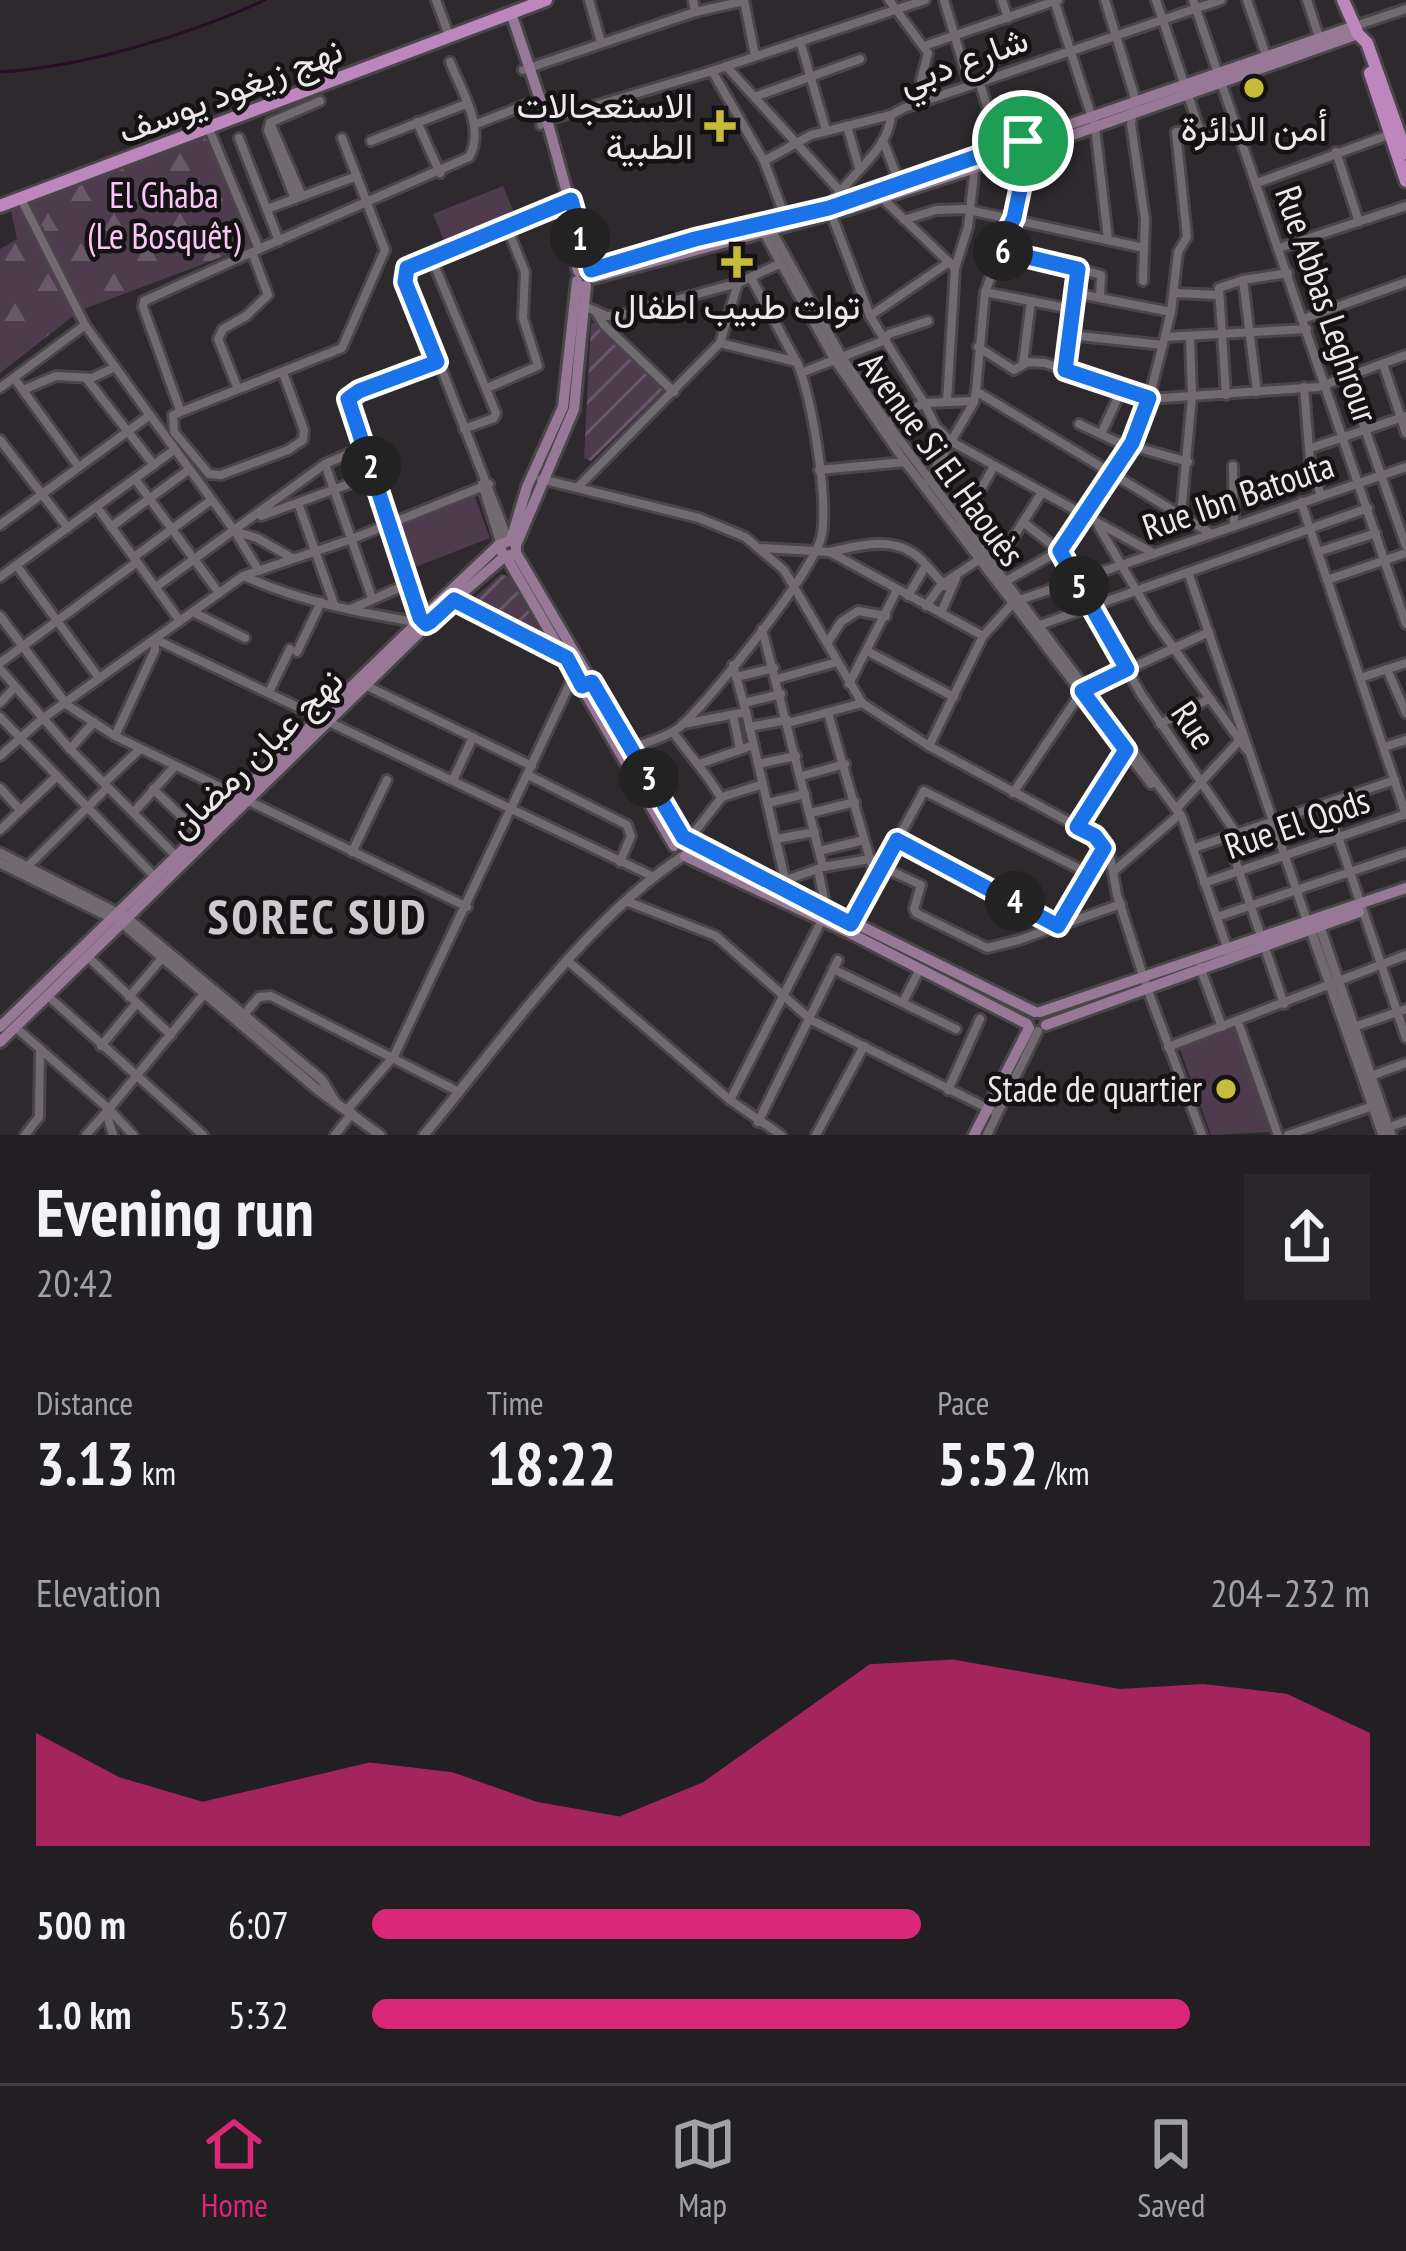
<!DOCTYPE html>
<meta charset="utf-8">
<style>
body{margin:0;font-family:"PT Sans Narrow",Vazirmatn,sans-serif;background:#2a272a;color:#f1f3f6;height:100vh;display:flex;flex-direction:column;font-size:45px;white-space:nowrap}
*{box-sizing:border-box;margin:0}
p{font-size:39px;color:#a2a2a5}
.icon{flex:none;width:66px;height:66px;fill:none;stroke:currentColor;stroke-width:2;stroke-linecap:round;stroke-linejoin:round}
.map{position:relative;height:1135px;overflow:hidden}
.side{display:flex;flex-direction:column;background:#221f22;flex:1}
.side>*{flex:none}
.pin{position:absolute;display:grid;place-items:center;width:102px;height:102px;color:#fff;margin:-51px;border:6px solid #fff;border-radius:50%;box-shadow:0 3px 12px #0007}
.km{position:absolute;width:60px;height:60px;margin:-30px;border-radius:50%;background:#222;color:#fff;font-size:33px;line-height:60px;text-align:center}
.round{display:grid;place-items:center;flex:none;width:126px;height:126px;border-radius:0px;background:#2a272a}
.headline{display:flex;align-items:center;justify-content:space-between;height:204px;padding:0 36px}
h1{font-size:66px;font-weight:600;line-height:90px}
.stats{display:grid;grid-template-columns:repeat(3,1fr);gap:18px;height:204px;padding:12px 36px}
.stats div{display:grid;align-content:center}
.stats b{font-size:60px;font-weight:600}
.stats small{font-size:33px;font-weight:400}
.stats p{font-size:33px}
.chart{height:336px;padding:24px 36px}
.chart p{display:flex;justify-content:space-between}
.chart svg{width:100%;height:216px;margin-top:12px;fill:#db2777;opacity:.7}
ul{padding:0 36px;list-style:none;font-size:39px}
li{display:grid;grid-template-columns:192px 144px 1fr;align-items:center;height:90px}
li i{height:30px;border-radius:15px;background:#db2777}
.tab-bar{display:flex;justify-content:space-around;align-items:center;height:168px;border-top:3px solid #3f3d40;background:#221f22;font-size:33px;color:#a2a2a5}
.tab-bar a{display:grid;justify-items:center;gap:6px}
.tab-bar .on{color:#db2777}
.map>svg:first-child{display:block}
.grass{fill:#4e3c4e}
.forest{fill:url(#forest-firs)}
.garden{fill:url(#garden-furrows)}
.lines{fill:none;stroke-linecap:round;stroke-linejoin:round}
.stream{stroke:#260f26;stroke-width:3}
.minor-casing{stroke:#494549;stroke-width:14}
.tertiary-casing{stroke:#494549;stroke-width:15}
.secondary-casing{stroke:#494549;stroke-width:16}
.primary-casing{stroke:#494549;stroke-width:18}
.minor{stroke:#716b71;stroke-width:8}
.tertiary{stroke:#716b71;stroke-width:9}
.secondary{stroke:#977997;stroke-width:10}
.primary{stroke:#bd87bd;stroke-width:12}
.route-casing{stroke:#fff;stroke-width:24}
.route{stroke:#1a73e8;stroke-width:15}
.poi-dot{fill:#c7bb3b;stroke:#151214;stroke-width:4.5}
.labels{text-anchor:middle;stroke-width:9;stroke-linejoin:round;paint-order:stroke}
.street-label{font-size:36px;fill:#ece8ec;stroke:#151214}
.poi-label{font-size:36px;fill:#ece8ec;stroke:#151214;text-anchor:end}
.park-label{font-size:36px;fill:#fac7f8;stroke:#151214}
.district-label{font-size:48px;font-weight:bold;letter-spacing:3px;fill:#d0cad0;stroke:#151214}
</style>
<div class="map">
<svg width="1406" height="1135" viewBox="0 0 1406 1135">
<defs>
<pattern id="forest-firs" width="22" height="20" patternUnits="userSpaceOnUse" patternTransform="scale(3)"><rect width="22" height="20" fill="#4e3c4e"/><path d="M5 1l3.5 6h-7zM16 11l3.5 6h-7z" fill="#685868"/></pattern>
<pattern id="garden-furrows" width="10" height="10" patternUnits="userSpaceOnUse" patternTransform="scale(3)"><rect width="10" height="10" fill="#4e3c4e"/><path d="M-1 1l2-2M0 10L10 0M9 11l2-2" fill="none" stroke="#685868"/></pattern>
</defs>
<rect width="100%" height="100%" fill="#2e292d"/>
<g class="grass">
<path d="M503 186 515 215 445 243 433 214Z"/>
<path d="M474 495 490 538 410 569 394 525Z"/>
<path d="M1235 1027 1272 1132 1211 1135 1179 1047Z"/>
</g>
<path class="forest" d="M206 137 251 246 81 310 0 373V249L17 239 11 211Z"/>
<g class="garden">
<path d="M591 323H601L665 389 591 461 584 458Z"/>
<path d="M501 574 510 577 542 636 469 603Z"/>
</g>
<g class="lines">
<path class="stream" d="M0 72C84 67 189 35 265 0"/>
<defs>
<g id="minor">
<path d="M436 0 450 38"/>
<path d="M589 0 601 42"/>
<path d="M744 0 755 56"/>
<path d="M889 0 928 53 921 80 922 100"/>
<path d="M944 0 969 84"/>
<path d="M1002 0 1008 18"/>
<path d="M1054 0 1095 127 1108 239"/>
<path d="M1156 0 1200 131"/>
<path d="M1193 0 1406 624"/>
<path d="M1247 0 1268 61"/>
<path d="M1307 0 1320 40"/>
<path d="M695 12 744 1"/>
<path d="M1355 26 1406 9"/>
<path d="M800 41 826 130"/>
<path d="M924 46 1058 0"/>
<path d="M726 66 840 191"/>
<path d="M523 70 695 12 693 0"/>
<path d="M712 71 764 161 788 225"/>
<path d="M757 96 860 59"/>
<path d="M988 109C1007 110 1025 110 1032 130L1014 218 985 292 976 391 1210 533"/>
<path d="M271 122 320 101"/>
<path d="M417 122 440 173"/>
<path d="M270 123 268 130 295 199"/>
<path d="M270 123 302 196"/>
<path d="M474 125 533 102"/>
<path d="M541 125 547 120 712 71 925 0"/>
<path d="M847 126 859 168"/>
<path d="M209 129 259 249 469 157C486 128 461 90 450 62"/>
<path d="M239 138 279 241"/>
<path d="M371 141 466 104"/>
<path d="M883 141 900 184"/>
<path d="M1336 152 1359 222"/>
<path d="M764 161 811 135 891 115"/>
<path d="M1257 183 1391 134"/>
<path d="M882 198 955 268 968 227 976 157 988 109 979 81"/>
<path d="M21 199 85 325 149 414"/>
<path d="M267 209 357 176"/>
<path d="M904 220 936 210 964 209 1144 248 1145 219 1131 124 1135 98 1105 0"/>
<path d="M768 224 842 357 887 423 1182 817 1229 953"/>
<path d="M760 226 834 359 905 462 1151 784"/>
<path d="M1279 248 1406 206"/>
<path d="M999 250 1079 269 1065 370"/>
<path d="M431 257 496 413 494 418 464 429"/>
<path d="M1079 269 1101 275 1100 297"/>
<path d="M751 278 796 361"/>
<path d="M1143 281 1144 248"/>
<path d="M738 283 779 264"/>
<path d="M985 292 1071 309"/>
<path d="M1074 293 1171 312"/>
<path d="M1174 293 1219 295"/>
<path d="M596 312 604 325 674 392"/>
<path d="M870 316 949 262"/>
<path d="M1303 319 1406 282"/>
<path d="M1070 335 1163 345"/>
<path d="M1165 337 1307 329"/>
<path d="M978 347 1014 370 1028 362 1045 363 1149 399 1319 387 1406 355"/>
<path d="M1023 364 1031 301"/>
<path d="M1383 364 1406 433"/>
<path d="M283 373 304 430 303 440 288 450 221 475 209 474 174 432 173 415 342 348 385 250 342 138"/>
<path d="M801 373 883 341 889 334 928 321"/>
<path d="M14 378 78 466"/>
<path d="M86 378 154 465"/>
<path d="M1347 378 1406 546"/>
<path d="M1304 387 1310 461 1321 496"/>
<path d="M0 388 85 325"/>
<path d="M487 388 538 366 523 318 525 272 507 227"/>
<path d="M238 389 218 339 223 329 246 316 268 295 252 252"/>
<path d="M23 390 56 376 92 378 115 367"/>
<path d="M976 391 974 401 924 403 870 316 829 208C846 176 889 152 891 115L904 108 1221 0"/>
<path d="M1257 392 1243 280 1288 273"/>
<path d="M1226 395 1219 288 1243 280"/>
<path d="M947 402 955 268"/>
<path d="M180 410 143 307 144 301 259 249"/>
<path d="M887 423 924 403 936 427 952 442 1153 553"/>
<path d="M1079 424 1115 441 1188 462"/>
<path d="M1101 434 1122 389"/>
<path d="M0 440 68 528"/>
<path d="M364 447 420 618"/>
<path d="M1311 448 1406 416"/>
<path d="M325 464 372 598"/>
<path d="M1233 466 1234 525"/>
<path d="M819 470 905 462"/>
<path d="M135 479 219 593"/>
<path d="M541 479 699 518 745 537 784 570 862 703 929 746 1095 836 1110 856 1117 895 1147 988 1202 1135"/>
<path d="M928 481 974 402"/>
<path d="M482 484 500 542"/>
<path d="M578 487 720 343 738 283 618 316H607L584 306"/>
<path d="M1301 502 1406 815"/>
<path d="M298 503 334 604"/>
<path d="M97 507 180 621"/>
<path d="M1181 514 1192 397 1190 337"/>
<path d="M261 516 374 475"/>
<path d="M1023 522 1060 551 1141 694 1238 836"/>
<path d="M961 524 993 468"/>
<path d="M0 525 150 415 234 530 156 587"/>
<path d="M111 527 187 471"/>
<path d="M1099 527 1155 622 1246 749"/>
<path d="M237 532 257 538 292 558"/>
<path d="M508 539 404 273 411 265 571 200"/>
<path d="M762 548 830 552 983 636"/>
<path d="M830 552C865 544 901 534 926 565L908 596"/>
<path d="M1318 552 1376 533"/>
<path d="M134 557 210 501"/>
<path d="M926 565 945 586"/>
<path d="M17 566 99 678"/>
<path d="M995 566 1041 494"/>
<path d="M259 571 234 530 325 464 364 447 350 411V396L438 362"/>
<path d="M1188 572 1307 921"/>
<path d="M244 576C298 601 357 612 415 622"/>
<path d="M0 577 174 450"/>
<path d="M1327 580 1406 553"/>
<path d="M1006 581 1064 548 1132 443 1149 399 1171 312 1178 252 1187 237 1176 132 1239 129"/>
<path d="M454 600 560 654"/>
<path d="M926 606 942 584 980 559"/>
<path d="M351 609 410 583"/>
<path d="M193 612 245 638"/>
<path d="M941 613 956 578"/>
<path d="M0 616 67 705 115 736 467 907"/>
<path d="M1040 625 1368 508"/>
<path d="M762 629 823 867"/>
<path d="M157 640 654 877"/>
<path d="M828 642 841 622 858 611 886 616"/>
<path d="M297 652 321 602"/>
<path d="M869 652 954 697"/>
<path d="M0 663 137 562"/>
<path d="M733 665 746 712"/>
<path d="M0 669 70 749 175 855"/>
<path d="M1387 669 1406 713"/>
<path d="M736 677 774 668"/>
<path d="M1360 678 1406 663"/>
<path d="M777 679 837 662"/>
<path d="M849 684 897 590"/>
<path d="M367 686 532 766"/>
<path d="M269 692 290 649"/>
<path d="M0 703 15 687"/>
<path d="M744 703 781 694"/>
<path d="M828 713 876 880"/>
<path d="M733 715 740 749"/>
<path d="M0 717 154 876"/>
<path d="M788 723 862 703"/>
<path d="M683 724 746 712 788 892"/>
<path d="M1160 724 1207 700"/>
<path d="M749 727 787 720"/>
<path d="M673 732C689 755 707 773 721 798"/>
<path d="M115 736 155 650V641"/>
<path d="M929 746 983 636 1014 602 1406 467"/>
<path d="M1384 747 1406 740"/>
<path d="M631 748C647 742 668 737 681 726 711 699 816 569 822 534 828 495 812 399 797 362L720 343"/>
<path d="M70 749 94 722"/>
<path d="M0 756 42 719 243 576 352 539 489 484"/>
<path d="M699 764 754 745"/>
<path d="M758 764 796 756"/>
<path d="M528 775 627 825 631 836 620 862"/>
<path d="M802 776 845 764"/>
<path d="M453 780 473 737"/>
<path d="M104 783 139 750"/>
<path d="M0 788 20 810"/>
<path d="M153 789 198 832"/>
<path d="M1013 793 1082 691 1209 632"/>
<path d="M768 803 805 794"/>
<path d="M1327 804 1406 1038"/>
<path d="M1176 809 1239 741"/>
<path d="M134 812 175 766"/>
<path d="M811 813 855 802"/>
<path d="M1077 827 1126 750"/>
<path d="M0 830 57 776"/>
<path d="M689 839 722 797 763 784"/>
<path d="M776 839 815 832"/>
<path d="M1228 839 1284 1004"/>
<path d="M897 840 1058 925 1104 847"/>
<path d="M1194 848 1395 780"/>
<path d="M819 851 864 840"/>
<path d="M352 852 387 780"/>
<path d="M27 867 108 787"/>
<path d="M818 869 826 909"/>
<path d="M891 871 921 885 914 909 916 913 987 948 1019 940 1121 904"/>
<path d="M1114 871 1180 814"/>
<path d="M786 880 823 867 870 859"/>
<path d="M1204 883 1406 814"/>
<path d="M626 901 716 936 811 1020 997 1113"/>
<path d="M1217 917 1406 853"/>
<path d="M852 923 924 791 1080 869"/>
<path d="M87 956 171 1035"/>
<path d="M569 962 730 1100 781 1135"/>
<path d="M1200 967 1222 1027"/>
<path d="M833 969 956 1029"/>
<path d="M48 996 203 1135"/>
<path d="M129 997 163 957"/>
<path d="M903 1002 920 969"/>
<path d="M241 1018 259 997 271 996 459 1092"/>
<path d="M1238 1022 1278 1135"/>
<path d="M15 1027 109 1109 203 995"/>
<path d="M1354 1027 1406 1009"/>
<path d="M101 1046 136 1004"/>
<path d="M1168 1047 1406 955"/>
<path d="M1371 1076 1406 1063"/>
<path d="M948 1090 980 1019"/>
<path d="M730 1100 822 920"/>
<path d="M347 1110 394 1056 574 675"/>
<path d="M106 1112 113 1135"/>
<path d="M758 1122 838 960"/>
<path d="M1385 1129 1406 1121"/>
<path d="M25 1135 39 1117 40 1049"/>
<path d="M86 1135 109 1109 133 1135"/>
<path d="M335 1135 352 1113"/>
<path d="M816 1135 864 1046"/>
<path d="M987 1135 1038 1031"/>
<path d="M1288 1135 1373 1106"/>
</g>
<g id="tertiary">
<path d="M0 853 127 918 322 1080 334 1100"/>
<path d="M0 863 122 923 318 1090 380 1135"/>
<path d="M1309 925 1383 1135"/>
<path d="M1320 927 1391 1135"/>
<path d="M424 1135C498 1046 586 919 683 856"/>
</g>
<g id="secondary">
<path d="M511 13 547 120 588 269"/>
<path d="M836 205 1355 26"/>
<path d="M568 219 578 271"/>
<path d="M679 245 719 234"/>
<path d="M591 270 627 261"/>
<path d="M593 278 849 209 1027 151 1358 34"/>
<path d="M511 540 499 545 504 557 516 553V545L511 540 527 487 563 407 577 281"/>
<path d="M516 545 574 409 586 285"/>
<path d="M516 553 683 837"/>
<path d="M507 558 674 846"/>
<path d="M422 618 499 545"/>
<path d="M426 624 504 557"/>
<path d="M693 843 1035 1012"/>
<path d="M685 856 850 933 1027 1024"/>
<path d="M1040 1012 1406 888"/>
<path d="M1046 1025 1359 912"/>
<path d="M0 1027 415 625"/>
<path d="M0 1042 423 629"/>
<path d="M974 1135 1029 1028"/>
</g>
<g id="primary">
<path d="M1343 0 1358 34 1367 43 1406 153"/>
<path d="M1370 73 1406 181"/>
<path d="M0 206 546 0"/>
</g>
</defs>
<use href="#minor" class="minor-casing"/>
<use href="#tertiary" class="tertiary-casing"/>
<use href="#secondary" class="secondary-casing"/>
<use href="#primary" class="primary-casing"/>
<use href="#minor" class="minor"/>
<use href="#tertiary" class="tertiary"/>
<use href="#secondary" class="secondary"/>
<use href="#primary" class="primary"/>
</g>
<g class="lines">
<defs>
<path id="route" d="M1031 138 1014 218 998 250 1078 269 1065 370 1149 398 1132 443 1060 551 1127 669 1082 691 1126 750 1077 827 1095 836 1104 848 1058 926 897 840 851 924 683 837 592 682 582 686 567 658 454 600 430 622 426 624 420 618 348 399 359 391 437 362 405 282 407 268 571 200 591 270 695 239 829 208Z"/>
</defs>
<use href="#route" class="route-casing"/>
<use href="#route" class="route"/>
</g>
<g class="poi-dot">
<circle cx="1254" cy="88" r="12"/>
<path d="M714 108h12v12h12v12h-12v12h-12v-12h-12v-12h12z"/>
<path d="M731 244h12v12h12v12h-12v12h-12v-12h-12v-12h12z"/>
<circle cx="1226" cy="1089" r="12"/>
</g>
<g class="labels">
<g class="street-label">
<text transform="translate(963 60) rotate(-20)" y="13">شارع دبي</text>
<text transform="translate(230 90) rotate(-21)" y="13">نهج زيغود يوسف</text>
<text transform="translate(1327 304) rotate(71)" y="13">Rue Abbas Leghrour</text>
<text transform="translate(942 459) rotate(54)" y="13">Avenue Si El Haouès</text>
<text transform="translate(1238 496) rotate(-19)" y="13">Rue Ibn Batouta</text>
<text transform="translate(1194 725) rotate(56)" y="13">Rue</text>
<text transform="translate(255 753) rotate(-44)" y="13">نهج عبان رمضان</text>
<text transform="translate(1297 823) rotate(-19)" y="13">Rue El Qods</text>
</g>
<g class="poi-label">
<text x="693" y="118">الاستعجالات<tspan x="693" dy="41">الطبية</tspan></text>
<text x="1254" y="141" text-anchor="middle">أمن الدائرة</text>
<text x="737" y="319" text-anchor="middle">توات طبيب اطفال</text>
<text x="1202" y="1102">Stade de quartier</text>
</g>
<g class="park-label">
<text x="164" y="208">El Ghaba<tspan x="164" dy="41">(Le Bosquêt)</tspan></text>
</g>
<g class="district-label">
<text x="318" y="934">SOREC SUD</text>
</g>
</g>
</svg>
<div class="pin" style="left:1023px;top:141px;background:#1e9e55"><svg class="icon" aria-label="arrive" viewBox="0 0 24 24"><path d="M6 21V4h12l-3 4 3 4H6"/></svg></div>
<b class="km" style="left:580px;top:238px">1</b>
<b class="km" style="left:371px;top:466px">2</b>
<b class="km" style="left:649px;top:778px">3</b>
<b class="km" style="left:1015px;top:901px">4</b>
<b class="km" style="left:1079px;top:586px">5</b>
<b class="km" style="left:1003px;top:251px">6</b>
</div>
<section class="side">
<div class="headline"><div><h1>Evening run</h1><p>20:42</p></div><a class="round"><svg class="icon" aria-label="share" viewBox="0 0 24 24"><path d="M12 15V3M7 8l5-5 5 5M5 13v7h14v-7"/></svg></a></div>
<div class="stats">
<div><p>Distance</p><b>3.13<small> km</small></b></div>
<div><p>Time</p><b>18:22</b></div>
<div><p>Pace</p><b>5:52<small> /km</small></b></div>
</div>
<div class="chart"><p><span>Elevation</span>204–232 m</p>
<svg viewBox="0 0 160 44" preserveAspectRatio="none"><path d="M0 44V21L10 30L20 35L30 31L40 27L50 29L60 35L70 38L80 31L90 19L100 7L110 6L120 9L130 12L140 11L150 13L160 21V44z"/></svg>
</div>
<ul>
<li><b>500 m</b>6:07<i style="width:55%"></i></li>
<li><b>1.0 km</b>5:32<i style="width:82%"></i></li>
</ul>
</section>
<nav class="tab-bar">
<a class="on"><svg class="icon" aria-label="home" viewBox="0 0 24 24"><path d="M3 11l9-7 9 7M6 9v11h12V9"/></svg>Home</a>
<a><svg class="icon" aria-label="map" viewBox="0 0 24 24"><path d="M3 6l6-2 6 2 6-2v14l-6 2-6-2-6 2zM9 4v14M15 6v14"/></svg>Map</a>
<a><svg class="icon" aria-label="saved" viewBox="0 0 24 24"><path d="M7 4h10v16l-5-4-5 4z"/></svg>Saved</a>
</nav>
